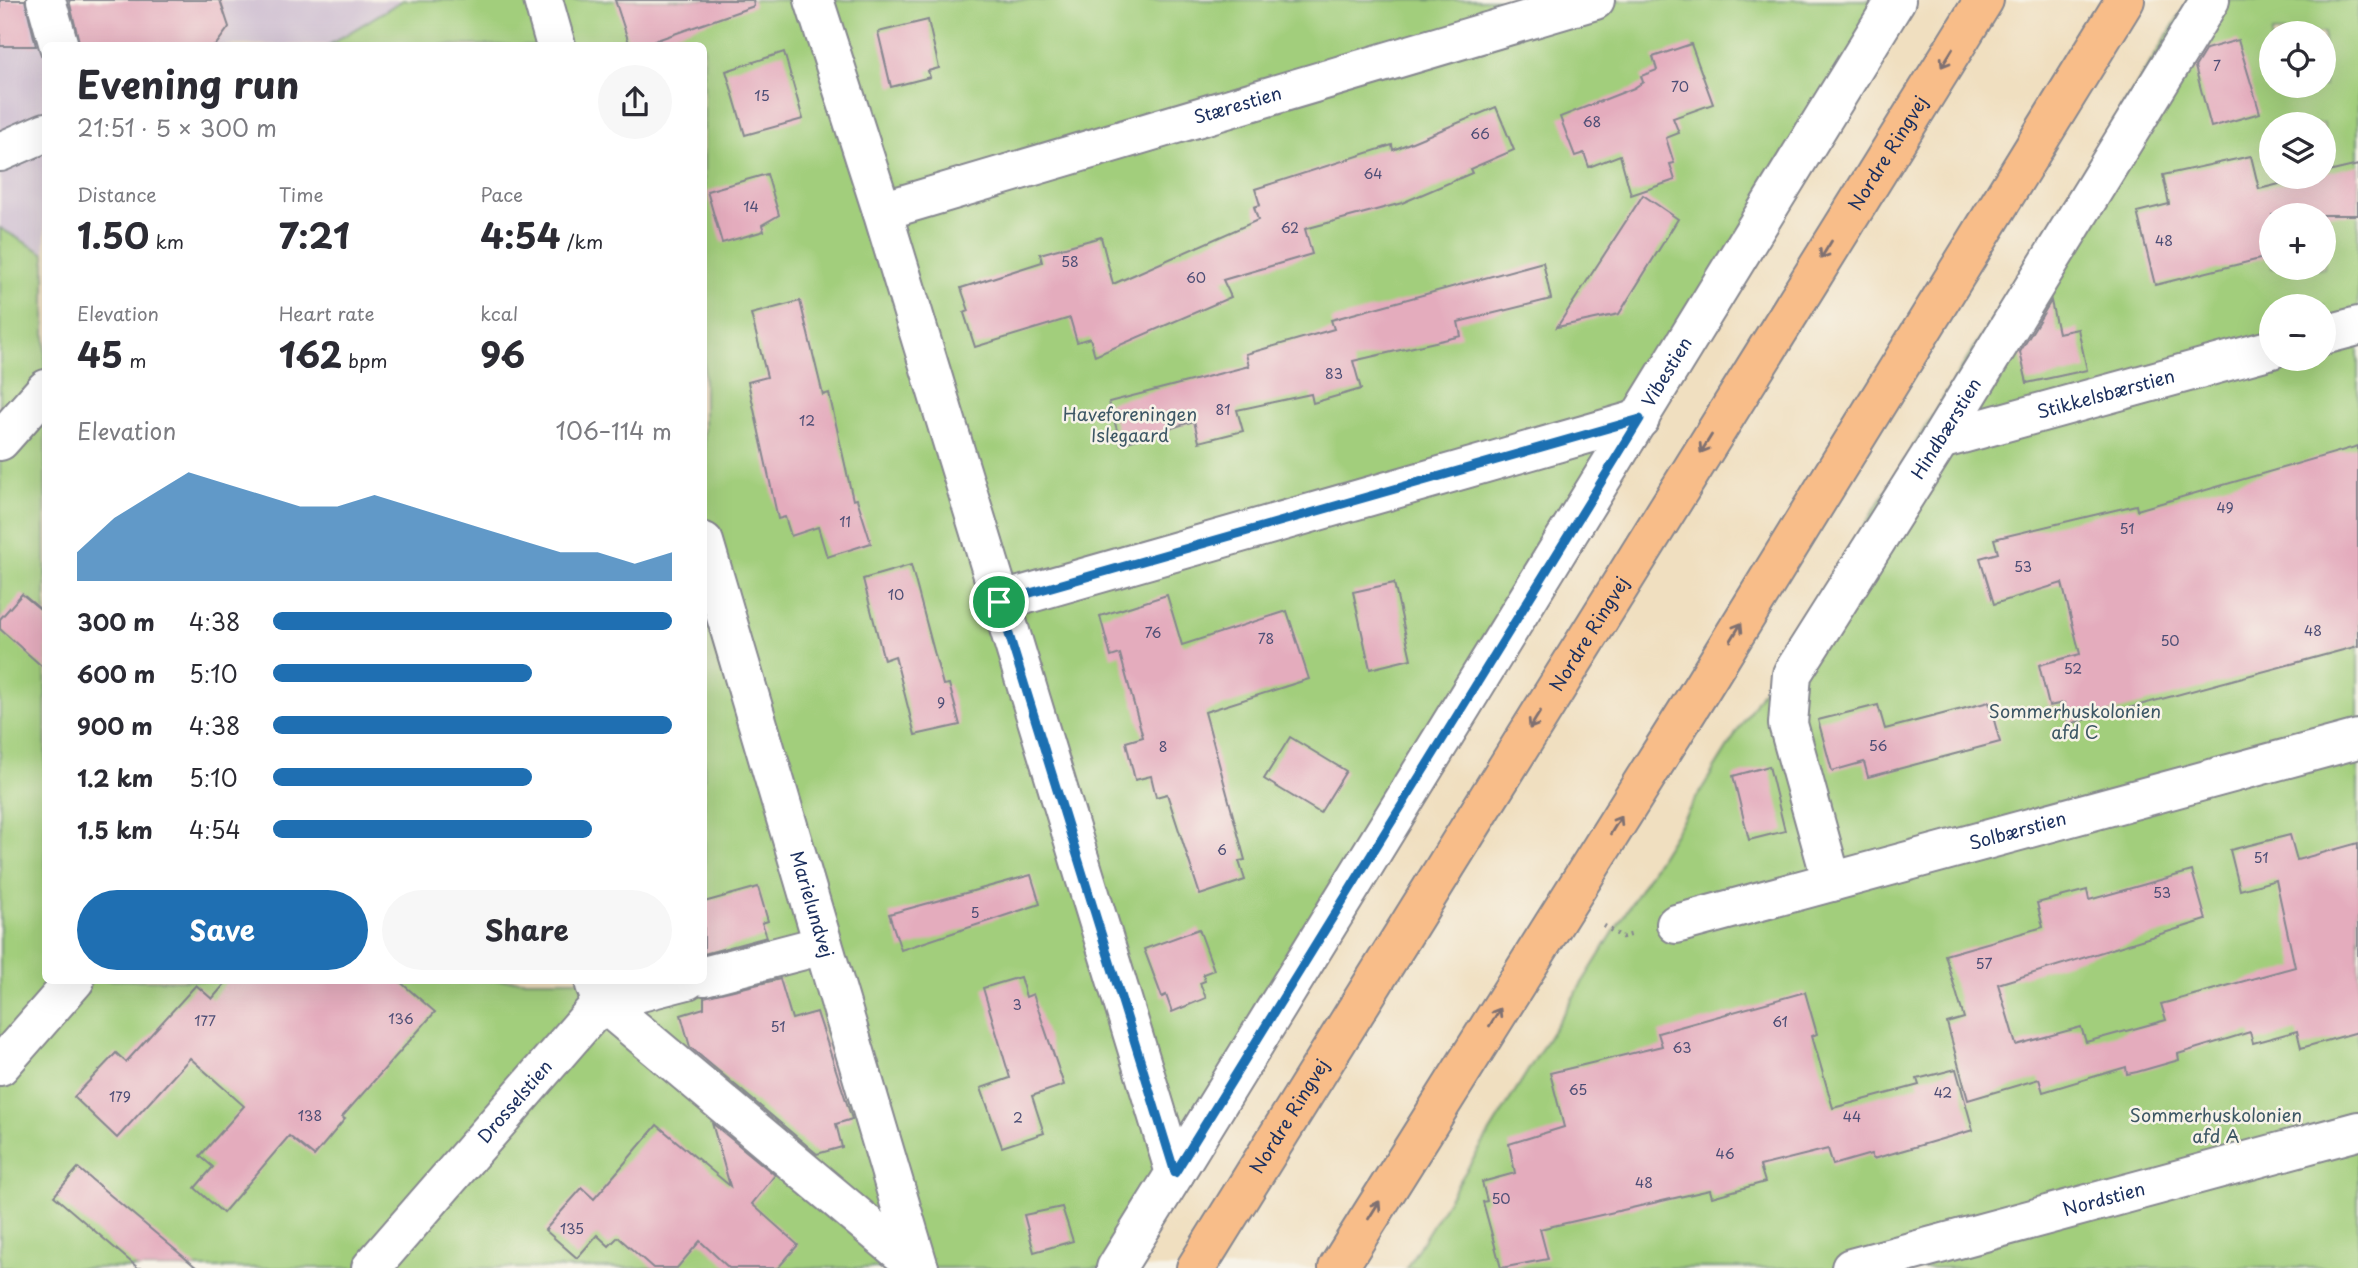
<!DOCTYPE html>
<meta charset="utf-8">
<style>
body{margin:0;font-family:"Playpen Sans",sans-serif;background:#f7f7f7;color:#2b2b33;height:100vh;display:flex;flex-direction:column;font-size:26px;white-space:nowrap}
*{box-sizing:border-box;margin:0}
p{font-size:23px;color:#7c7c81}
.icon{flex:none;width:38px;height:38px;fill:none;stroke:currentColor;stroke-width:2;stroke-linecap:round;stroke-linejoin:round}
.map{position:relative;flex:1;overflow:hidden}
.panel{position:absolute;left:42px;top:42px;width:665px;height:942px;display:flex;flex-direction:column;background:#fff;border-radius:10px;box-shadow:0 7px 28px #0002}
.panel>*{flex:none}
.tools{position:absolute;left:2259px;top:21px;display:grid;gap:14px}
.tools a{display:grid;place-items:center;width:77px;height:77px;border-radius:50%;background:#fff;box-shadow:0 7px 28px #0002;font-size:35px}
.pin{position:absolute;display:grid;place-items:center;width:60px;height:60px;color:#fff;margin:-30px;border:4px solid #fff;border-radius:50%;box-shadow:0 2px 7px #0007}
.round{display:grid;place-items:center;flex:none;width:74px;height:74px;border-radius:37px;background:#f7f7f7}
.head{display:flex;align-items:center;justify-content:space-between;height:119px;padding:0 35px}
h1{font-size:38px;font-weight:700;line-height:52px}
.figures{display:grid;grid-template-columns:repeat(3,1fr);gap:10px;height:119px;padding:7px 35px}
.figures div{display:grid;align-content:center}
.figures b{font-size:35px;font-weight:700}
.figures small{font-size:19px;font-weight:400}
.figures p{font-size:19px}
.chart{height:196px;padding:14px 35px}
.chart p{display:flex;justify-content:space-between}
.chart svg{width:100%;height:126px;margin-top:7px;fill:#1f6fb2;opacity:.7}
.cta{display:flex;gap:14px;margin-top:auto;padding:14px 35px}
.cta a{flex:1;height:80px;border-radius:42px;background:#1f6fb2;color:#fff;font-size:28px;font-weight:700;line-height:80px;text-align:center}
.cta a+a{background:#f7f7f7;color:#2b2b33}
ul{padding:0 35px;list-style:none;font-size:23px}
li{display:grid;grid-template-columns:112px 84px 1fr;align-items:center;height:52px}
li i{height:18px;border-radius:9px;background:#1f6fb2}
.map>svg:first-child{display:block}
.industrial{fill:#cebed1}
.green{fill:#a2ce7b;stroke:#5e7e6c;stroke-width:2;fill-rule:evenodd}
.building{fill:#e4acbd}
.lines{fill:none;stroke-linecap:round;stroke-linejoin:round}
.minor-casing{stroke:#86878f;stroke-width:42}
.major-casing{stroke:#86878f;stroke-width:42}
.path{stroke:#86878f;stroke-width:4.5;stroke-dasharray:2 5;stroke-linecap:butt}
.minor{stroke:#fff;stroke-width:38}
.major{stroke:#f8bd89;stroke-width:38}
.oneway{stroke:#7e6f71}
.route-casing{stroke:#fff;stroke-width:14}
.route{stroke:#1f6fb2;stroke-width:9}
.labels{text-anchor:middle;stroke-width:5;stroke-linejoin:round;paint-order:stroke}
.number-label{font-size:14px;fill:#4d4e76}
.street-label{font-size:18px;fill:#1b2f5e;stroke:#f7f3e8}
.park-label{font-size:18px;fill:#3d5765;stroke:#f7f3e8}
</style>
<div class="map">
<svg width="2358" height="1268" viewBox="0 0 2358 1268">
<rect width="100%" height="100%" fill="#f7f3e8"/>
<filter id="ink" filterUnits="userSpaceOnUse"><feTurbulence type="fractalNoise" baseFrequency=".0143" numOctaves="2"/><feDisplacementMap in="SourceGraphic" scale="14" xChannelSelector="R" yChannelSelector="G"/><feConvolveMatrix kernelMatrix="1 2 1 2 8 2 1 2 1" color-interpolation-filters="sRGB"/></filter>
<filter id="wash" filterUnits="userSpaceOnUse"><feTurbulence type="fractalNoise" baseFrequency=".00686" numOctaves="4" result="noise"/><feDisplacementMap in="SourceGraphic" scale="28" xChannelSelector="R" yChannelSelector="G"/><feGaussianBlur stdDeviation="1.57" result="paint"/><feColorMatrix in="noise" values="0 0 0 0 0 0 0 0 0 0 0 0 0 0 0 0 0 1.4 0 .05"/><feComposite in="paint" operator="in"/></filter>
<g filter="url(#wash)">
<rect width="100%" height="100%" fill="#f0dfc0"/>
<path class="industrial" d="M0 0H403L329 45 46 46 45 254 0 228Z"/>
<g class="green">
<path d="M403 0H1898L1104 1268H0V228L45 254 46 980H704V46L329 45Z"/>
<path d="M2189 0H2358V1268H1406ZM2272 33H2324V86H2272ZM2272 124H2324V177H2272ZM2272 215H2324V268H2272ZM2272 306H2324V359H2272Z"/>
</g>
<g id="blocks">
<g class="building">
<path d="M0 0H25L36 46H0Z"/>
<path d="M69 0H220L229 27 215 46H80Z"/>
<path d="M615 0H753L754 6 640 46H630Z"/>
<path d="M928 20 939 68 928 71 930 77 891 87 878 32Z"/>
<path d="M2238 40 2260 113 2211 127 2195 67 2206 49Z"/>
<path d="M1691 44 1713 104 1673 118 1679 133 1666 138 1674 163 1670 164 1675 180 1631 195 1620 155 1589 167 1584 153 1575 156 1560 117 1634 88 1643 82 1641 76 1657 70 1653 57Z"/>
<path d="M784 52 803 119 745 135 726 71Z"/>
<path d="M1496 107 1514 150 1470 169 1472 173 1402 203 1305 229 1312 254 1223 280 1231 297 1095 356 1090 338 1077 342 1070 318 975 347 964 313 969 311 961 288 1042 262 1040 254 1101 237 1113 284 1258 220 1254 207 1260 205 1255 189 1392 145 1393 150Z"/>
<path d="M2251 156 2259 189 2308 177H2324V173L2358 165V215H2272V256L2155 285 2137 212 2169 204 2163 175Z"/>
<path d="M767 174 779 215 762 225 764 231 722 243 707 191Z"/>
<path d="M1643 195 1678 219 1619 314 1557 327Z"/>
<path d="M1543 262 1551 299 1458 322 1461 336 1353 361 1361 389 1313 403 1311 394 1237 410 1243 431 1199 442 1194 421 1121 444 1109 402 1249 366 1246 354 1334 329 1331 320Z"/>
<path d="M800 301 823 395 829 393 853 500 857 499 871 543 827 557 818 527 791 536 785 517 778 519 748 382 767 377 751 314Z"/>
<path d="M2051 301 2058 333 2078 329 2087 370 2027 383 2020 352Z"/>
<path d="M2358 446V646L2069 724 2064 703 2049 706 2039 665 2080 654 2062 583 1994 604 1980 558 1998 553 1994 539 2136 505 2137 510Z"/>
<path d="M911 565 943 685 949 684 960 725 915 735 895 656 884 660 863 579Z"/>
<path d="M1394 583 1411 659 1370 669 1353 592Z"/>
<path d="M22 594 46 614V670L0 629V619Z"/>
<path d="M1167 595 1182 645 1287 611 1309 679 1205 712 1245 860 1239 861 1245 880 1200 895 1167 794 1156 797 1151 776 1135 780 1126 742 1143 737 1120 654 1111 657 1100 616Z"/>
<path d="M1989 702 2000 742 1868 777 1864 762 1832 771 1818 720 1878 705 1885 729Z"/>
<path d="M1290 737 1346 771 1320 813 1264 779Z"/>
<path d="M1769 766 1785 831 1749 840 1733 776Z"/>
<path d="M2290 835 2297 860 2358 843V1032L2301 1048 2297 1031 2253 1043 2250 1032 2178 1054 2179 1060 2137 1072 2127 1074 2126 1067 2043 1092 2039 1079 1968 1100 1947 1023 1964 1018 1945 955 2043 927 2037 903 2087 890 2089 900 2192 871 2206 920 1998 984 2016 1045 2081 1027 2086 1042 2166 1020 2161 1004 2295 967 2276 880 2240 890 2230 850Z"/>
<path d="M1031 875 1040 904 901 950 889 914Z"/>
<path d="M758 887 768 921 762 923 767 937 704 954V902Z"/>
<path d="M1199 929 1214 970 1203 974 1205 981 1200 983 1206 998 1172 1012 1166 995 1162 997 1144 949Z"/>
<path d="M1020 977 1026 997 1033 994 1064 1085 1032 1096 1044 1133 1002 1147 981 1088 1010 1078 983 988Z"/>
<path d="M780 979 792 1019 817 1012 852 1119 836 1124 842 1147 817 1154 690 1047 681 1015 704 1008V997Z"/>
<path d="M228 980H398L435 1012 342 1117 345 1119 314 1156 289 1136 223 1213 195 1188 213 1167 200 1156 244 1106 190 1058 117 1138 74 1097 116 1053 126 1062 196 985 212 999Z"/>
<path d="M1805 992 1817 1034 1812 1036 1833 1108 1919 1085 1917 1079 1956 1069 1973 1130 1873 1159 1871 1154 1833 1165 1828 1149 1760 1166 1765 1182 1712 1197 1710 1190 1540 1229 1548 1259 1501 1268 1483 1202 1487 1201 1482 1182 1515 1173 1509 1144 1564 1127 1550 1073 1662 1046 1658 1033Z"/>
<path d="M712 1123 775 1175 752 1204 798 1245 778 1268H729L700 1241 677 1268H653L618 1237 609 1246 597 1235 577 1258 545 1230 582 1188 594 1199 657 1125 730 1186Z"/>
<path d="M78 1168 197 1268H138L54 1196Z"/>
<path d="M1062 1207 1073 1241 1034 1252 1024 1215Z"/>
</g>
</g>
</g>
<g filter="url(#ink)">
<use href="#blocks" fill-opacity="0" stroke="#86878f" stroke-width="2"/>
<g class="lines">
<defs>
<g id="minor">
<path d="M46 0 59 46"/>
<path d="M543 0 556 46"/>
<path d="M814 0 882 211 1175 1173 1116 1268"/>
<path d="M0 152 46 132"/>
<path id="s1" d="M882 211 1595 0"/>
<path d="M2324 335 2358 326"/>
<path id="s2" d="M1940 440 2272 349"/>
<path d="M0 441 46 389"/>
<path id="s3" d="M704 542 919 1268"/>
<path d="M999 602 1640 419"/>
<path id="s4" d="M1832 882 1788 724 1792 674 1940 440 2210 0"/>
<path id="s5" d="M1676 924 2358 739"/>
<path d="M704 976 823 945"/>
<path d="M595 985 602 1002 919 1268"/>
<path d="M0 1066 75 980"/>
<path id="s6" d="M1175 1173 1896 0"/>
<path id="s7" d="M371 1268 602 1002 687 980"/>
<path id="s8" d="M1851 1268 2358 1131"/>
</g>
<g id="major">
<path id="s9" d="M1196 1268 1984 0"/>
<path d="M1338 1268 1698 694 2125 0"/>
</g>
</defs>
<use href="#minor" class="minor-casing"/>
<use href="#major" class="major-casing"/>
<path class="path" d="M1604 926 1622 937 1634 934"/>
<use href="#minor" class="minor"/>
<use href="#major" class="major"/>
</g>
<defs><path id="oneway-shaft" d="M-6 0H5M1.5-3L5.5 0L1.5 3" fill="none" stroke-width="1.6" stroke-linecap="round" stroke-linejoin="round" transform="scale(1.75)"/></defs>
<g class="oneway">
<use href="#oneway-shaft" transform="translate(1947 58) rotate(122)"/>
<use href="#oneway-shaft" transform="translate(1826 250) rotate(122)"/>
<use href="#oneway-shaft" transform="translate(1706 444) rotate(122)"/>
<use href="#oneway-shaft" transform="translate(1736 632) rotate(-59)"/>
<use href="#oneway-shaft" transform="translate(1535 720) rotate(122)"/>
<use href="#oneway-shaft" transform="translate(1616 825) rotate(-58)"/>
<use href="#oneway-shaft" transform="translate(1495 1017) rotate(-58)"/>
<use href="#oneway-shaft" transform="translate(1374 1210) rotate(-58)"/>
</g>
</g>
<g class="lines" filter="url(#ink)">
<defs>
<path id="route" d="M1640 419 1175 1173 999 602Z"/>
</defs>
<use href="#route" class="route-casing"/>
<use href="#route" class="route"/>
</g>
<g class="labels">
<g class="number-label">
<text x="2217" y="71">7</text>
<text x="1680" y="92">70</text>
<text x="762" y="101">15</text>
<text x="1592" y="127">68</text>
<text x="1480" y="139">66</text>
<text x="1373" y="179">64</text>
<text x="751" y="212">14</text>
<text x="1290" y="233">62</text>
<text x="2164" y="246">48</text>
<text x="1070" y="267">58</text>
<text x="1196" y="283">60</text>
<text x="1334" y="379">83</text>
<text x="1223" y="415">81</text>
<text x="807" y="426">12</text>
<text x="2225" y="513">49</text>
<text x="845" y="527">11</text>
<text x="2127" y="534">51</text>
<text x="2023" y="572">53</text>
<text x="896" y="600">10</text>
<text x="2313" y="636">48</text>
<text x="1153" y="638">76</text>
<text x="1266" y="644">78</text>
<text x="2170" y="646">50</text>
<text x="2073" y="674">52</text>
<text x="941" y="708">9</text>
<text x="1878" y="751">56</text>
<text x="1163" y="752">8</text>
<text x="1222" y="855">6</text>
<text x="2261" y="863">51</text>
<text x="2162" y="898">53</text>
<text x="975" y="918">5</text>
<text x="1984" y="969">57</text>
<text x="1017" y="1010">3</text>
<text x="401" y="1024">136</text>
<text x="205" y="1026">177</text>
<text x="1780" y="1027">61</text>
<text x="778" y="1032">51</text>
<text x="1682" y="1053">63</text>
<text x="1578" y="1095">65</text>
<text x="1943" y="1098">42</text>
<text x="120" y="1102">179</text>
<text x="310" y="1121">138</text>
<text x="1852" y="1122">44</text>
<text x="1018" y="1123">2</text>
<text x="1725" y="1159">46</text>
<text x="1644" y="1188">48</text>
<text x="1501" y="1204">50</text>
<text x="572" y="1234">135</text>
</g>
<g class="street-label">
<text dy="6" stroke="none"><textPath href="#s1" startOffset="371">Stærestien</textPath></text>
<text dy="6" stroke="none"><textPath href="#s9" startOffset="1312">Nordre Ringvej</textPath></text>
<text dy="6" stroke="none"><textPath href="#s6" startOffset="940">Vibestien</textPath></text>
<text dy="6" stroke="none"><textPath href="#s2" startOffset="172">Stikkelsbærstien</textPath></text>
<text dy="6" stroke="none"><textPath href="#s4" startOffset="504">Hindbærstien</textPath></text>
<text dy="6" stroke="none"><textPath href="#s9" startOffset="746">Nordre Ringvej</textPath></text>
<text dy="6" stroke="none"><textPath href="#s5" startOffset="354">Solbærstien</textPath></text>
<text dy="6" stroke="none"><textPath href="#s3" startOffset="378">Marielundvej</textPath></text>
<text dy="6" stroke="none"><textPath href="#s7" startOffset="220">Drosselstien</textPath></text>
<text dy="6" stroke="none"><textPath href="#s9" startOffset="178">Nordre Ringvej</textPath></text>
<text dy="6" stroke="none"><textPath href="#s8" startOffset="262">Nordstien</textPath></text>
</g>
<g class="park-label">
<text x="1130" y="421">Haveforeningen<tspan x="1130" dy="21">Islegaard</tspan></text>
<text x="2075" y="718">Sommerhuskolonien<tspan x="2075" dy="21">afd C</tspan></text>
<text x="2216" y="1122">Sommerhuskolonien<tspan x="2216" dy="21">afd A</tspan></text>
</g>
</g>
</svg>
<div class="tools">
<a><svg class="icon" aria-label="locate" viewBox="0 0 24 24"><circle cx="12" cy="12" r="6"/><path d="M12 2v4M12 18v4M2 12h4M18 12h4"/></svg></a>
<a><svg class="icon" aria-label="layers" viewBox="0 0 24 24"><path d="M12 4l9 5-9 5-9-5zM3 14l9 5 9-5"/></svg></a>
<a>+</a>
<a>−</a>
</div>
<div class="pin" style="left:999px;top:602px;background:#1e9e55"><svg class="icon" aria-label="arrive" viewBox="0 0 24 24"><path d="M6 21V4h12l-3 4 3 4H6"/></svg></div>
<section class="panel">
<div class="head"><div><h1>Evening run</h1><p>21:51 · 5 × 300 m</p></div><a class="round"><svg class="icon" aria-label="share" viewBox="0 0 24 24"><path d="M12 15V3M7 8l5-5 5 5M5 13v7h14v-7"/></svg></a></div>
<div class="figures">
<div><p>Distance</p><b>1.50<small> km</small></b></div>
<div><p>Time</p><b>7:21</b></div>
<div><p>Pace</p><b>4:54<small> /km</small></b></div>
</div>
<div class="figures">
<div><p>Elevation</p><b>45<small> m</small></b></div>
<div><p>Heart rate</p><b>162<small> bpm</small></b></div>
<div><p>kcal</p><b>96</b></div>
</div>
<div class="chart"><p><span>Elevation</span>106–114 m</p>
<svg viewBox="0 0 160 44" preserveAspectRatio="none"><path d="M0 44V34L10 22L20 14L30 6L40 10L50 14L60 18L70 18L80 14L90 18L100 22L110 26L120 30L130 34L140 34L150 38L160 34V44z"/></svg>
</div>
<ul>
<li><b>300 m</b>4:38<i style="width:100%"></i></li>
<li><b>600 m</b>5:10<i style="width:65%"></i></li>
<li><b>900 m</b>4:38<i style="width:100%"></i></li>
<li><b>1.2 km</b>5:10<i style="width:65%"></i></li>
<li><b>1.5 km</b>4:54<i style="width:80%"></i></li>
</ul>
<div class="cta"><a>Save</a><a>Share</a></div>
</section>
</div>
